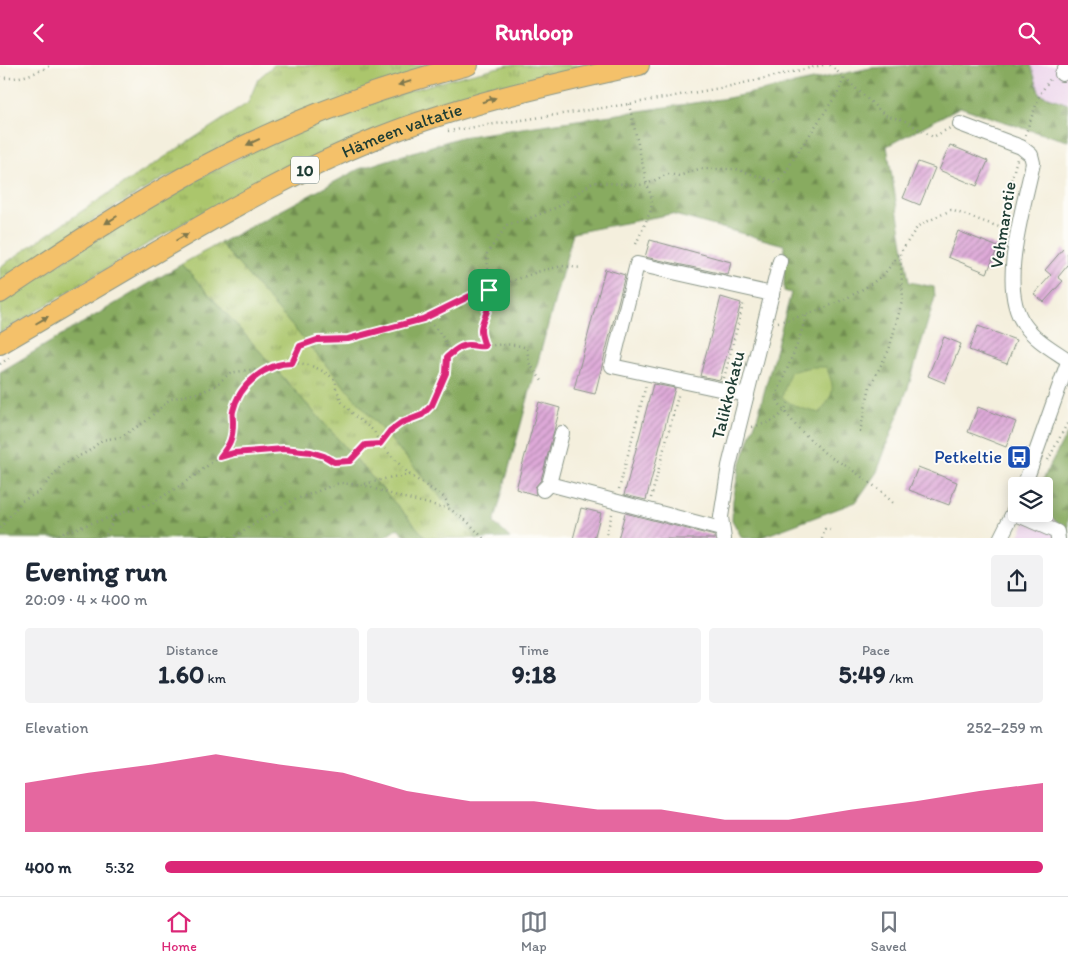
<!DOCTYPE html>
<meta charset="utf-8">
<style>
body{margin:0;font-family:Itim,sans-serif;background:#f2f2f3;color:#1f2937;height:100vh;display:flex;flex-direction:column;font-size:19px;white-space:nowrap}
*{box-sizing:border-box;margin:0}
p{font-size:16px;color:#747a83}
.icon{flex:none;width:28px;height:28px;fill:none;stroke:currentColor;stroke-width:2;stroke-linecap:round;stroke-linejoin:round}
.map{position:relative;height:473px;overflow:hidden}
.side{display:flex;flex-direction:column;background:#fff;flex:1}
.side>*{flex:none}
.tools{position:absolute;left:1008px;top:412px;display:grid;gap:10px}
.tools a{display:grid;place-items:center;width:45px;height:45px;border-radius:5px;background:#fff;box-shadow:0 2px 12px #0003;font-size:25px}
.pin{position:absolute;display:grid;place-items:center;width:42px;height:42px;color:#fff;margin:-21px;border-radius:10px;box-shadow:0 2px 8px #0006}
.round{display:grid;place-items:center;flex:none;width:52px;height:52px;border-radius:5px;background:#f2f2f3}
.head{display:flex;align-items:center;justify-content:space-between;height:85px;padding:0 25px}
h1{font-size:28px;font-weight:700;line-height:38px}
.stats{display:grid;grid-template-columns:repeat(3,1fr);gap:8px;height:85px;padding:5px 25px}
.stats div{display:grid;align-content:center;border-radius:5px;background:#f2f2f3;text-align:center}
.stats b{font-size:25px;font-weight:700}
.stats small{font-size:14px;font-weight:400}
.stats p{font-size:14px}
.chart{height:140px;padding:10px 25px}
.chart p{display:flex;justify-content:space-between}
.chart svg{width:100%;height:90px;margin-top:5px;fill:#db2777;opacity:.7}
ul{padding:0 25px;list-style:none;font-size:16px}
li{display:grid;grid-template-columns:80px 60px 1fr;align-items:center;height:38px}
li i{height:12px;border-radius:6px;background:#db2777}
header{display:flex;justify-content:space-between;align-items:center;height:65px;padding:0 25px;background:#db2777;color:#fff;font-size:22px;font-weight:700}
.dock{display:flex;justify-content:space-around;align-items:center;height:70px;border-top:1px solid #e0e1e3;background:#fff;font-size:14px;color:#747a83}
.dock a{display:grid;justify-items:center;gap:2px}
.dock .current{color:#db2777}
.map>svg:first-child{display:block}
.built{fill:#ebd1eb}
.grass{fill:url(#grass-tufts);stroke:#658250}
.forest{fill:url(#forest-firs);stroke:#54744a}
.park{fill:#abc66c;stroke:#658250}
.building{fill:url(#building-hatch)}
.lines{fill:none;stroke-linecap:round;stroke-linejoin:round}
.minor-casing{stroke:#8a9688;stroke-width:16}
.highway-casing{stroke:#8a9688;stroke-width:22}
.path{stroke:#8a9688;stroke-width:2.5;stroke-dasharray:1 4;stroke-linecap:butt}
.minor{stroke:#fff;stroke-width:14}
.highway{stroke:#f4c16b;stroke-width:20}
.oneway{fill:#7f784d}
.route-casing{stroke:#fff;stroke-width:10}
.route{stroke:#db2777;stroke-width:6}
.labels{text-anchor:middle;stroke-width:4;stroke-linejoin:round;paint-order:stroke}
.shield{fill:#fdfcf7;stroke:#62766e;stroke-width:1}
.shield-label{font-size:16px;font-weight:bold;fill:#1f3d34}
.street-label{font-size:18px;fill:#1f3d34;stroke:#fdfcf7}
.transit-label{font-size:18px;fill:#164399;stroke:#fdfcf7;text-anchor:end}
</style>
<header><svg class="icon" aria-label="back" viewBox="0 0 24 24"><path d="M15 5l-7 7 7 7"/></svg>Runloop<svg class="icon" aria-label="search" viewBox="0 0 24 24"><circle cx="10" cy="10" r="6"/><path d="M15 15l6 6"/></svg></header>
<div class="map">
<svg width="1068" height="474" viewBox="0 0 1068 474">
<defs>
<pattern id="grass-tufts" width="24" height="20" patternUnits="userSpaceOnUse" patternTransform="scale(1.25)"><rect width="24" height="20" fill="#abc66c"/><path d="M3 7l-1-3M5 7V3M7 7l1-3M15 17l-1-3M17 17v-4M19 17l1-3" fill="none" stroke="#8ba25a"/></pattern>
<pattern id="forest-firs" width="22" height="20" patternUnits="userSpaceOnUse" patternTransform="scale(1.25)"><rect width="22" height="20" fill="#88ab60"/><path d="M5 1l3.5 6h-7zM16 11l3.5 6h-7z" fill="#6f8c50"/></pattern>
<pattern id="building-hatch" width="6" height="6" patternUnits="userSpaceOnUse" patternTransform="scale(1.25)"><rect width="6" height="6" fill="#dea9d8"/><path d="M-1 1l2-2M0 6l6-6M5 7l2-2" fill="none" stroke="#b38bb0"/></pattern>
</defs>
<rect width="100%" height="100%" fill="#fdfcf7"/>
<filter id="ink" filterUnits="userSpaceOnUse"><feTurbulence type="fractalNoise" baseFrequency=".02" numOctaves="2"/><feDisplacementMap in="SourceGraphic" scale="10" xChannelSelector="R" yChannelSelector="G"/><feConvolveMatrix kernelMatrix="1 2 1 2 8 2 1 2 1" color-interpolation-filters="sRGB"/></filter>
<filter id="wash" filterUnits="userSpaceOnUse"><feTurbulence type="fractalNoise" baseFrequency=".0096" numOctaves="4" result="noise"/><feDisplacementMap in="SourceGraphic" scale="20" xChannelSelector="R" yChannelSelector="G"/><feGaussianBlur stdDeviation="1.12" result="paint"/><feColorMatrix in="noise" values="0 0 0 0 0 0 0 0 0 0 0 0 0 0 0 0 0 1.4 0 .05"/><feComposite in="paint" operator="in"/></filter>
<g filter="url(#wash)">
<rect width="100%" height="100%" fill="#f4efdd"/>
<g class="built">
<path d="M1031 0H1068V39L1040 29Z"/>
<path d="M1044 446 1058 459 1062 473 1017 474 1030 449H1044Z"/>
</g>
<g class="grass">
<path d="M274 0H435L164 113 93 155 0 217V202L82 146 248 38 258 14Z"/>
<path d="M509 0H601L297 99 228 133 159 172 0 268V238C70 192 139 144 213 106 305 58 407 22 509 0Z"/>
<path d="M220 178 477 473H426L182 199Z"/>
</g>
<g class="forest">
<path d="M915 0H1031L1040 29 1068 39V76L1029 65 960 42 887 81 909 217 934 222 935 232 909 320 877 407 856 437 759 473H742L732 455 733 435 740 400 758 350 791 228 784 226V180L671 149 573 168 494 458 510 473 477 474 220 178 359 104 461 72 728 33 870 3Z"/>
<path d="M182 199 426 473H407L398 463 382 474 0 473V307Z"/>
<path d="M1068 367V473H1062L1058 459 1044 445V421H1040L1051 398Z"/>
</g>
<path class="park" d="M811 302H826C836 325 834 328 820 348 806 345 793 342 782 332L790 307Z"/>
<g id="blocks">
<g class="building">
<path d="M950 80 988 96 977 121 939 105Z"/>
<path d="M918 97 935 103 920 140 903 133Z"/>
<path d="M958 166 998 182 987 208 948 192Z"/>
<path d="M650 175 731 197 728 210 645 192Z"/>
<path d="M1063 184 1068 189V200L1058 212 1063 216 1044 237 1034 229 1051 210 1045 205Z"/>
<path d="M605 204 625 210 595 329 574 324Z"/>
<path d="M721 232 741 238 720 315 700 311Z"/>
<path d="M978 261 1016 275 1007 299 969 285Z"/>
<path d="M944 272 961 279 945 318 928 311Z"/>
<path d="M653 319 675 323 646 435 624 430Z"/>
<path d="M539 337 560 343 541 415 535 422 536 430 516 424Z"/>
<path d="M978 342 1016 357 1006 382 968 367Z"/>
<path d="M918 402 957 417 949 440 909 425Z"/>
<path d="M581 443 601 448 594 474H573Z"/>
<path d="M625 448 715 471V474H618Z"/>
</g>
</g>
</g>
<g filter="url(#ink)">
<use href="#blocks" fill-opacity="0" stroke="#8a9688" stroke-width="1"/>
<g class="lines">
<defs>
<g id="minor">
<path d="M1062 9 1067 0"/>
<path d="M960 59 1021 82 1031 90 1033 98C1025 139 997 222 1024 259 1035 275 1052 284 1068 295"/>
<path d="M747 330 612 301 637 199 772 229"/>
<path d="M549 419 721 464"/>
<path d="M1024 421 1068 297"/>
<path d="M543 425 549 419 562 368"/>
<path d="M1014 448 1057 467 1058 474"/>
<path d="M724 474 721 452 729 401 780 196"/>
<path d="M1000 474 1016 442"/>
</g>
<g id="highway">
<path d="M0 228C63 186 126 144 193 107 279 60 374 24 468 0"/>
<path id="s1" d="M0 279C51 249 102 219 153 189 226 146 298 105 377 73 462 39 550 20 639 0"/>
</g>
</defs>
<use href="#minor" class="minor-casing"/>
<use href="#highway" class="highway-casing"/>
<g class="path">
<path d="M830 0 885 50 905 56 933 72 950 63"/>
<path d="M0 12C16 16 37 8 52 0"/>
<path d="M629 39 647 119 652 134 651 145 636 179"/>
<path d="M448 66 629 39 726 22 823 0"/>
<path d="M1025 70 1040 29 1050 14"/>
<path d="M1006 154 1007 131 1017 94"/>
<path d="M806 251 799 275 776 331 778 337 797 362 827 390 848 402 881 426 893 438"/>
<path d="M423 254 470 231 540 206 562 201 582 203"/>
<path d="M778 257C814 249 852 234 882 211 888 205 894 196 899 189"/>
<path d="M485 281 479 267 482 256 488 244 489 225 487 189 507 160 525 155 560 141 593 117 639 120 647 119 668 109 679 111 699 104H736L776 117 782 113 796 90 839 26 844 13"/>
<path d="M447 292C451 289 455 284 460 282 467 279 472 283 479 282 496 280 510 277 527 283L529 298 542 316"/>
<path d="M0 299 9 293"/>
<path d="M724 313 744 236"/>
<path d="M752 362C770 357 780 356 788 338"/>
<path d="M860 367 870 321 889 285 903 233 900 188 918 161 951 145 1005 164"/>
<path d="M220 390C225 385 231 378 233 371 235 359 231 348 237 336 256 295 303 285 336 316V323L342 337 356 352 374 366 380 379 410 410 445 433 450 444"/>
<path d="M1048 395 1068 357"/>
<path d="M365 419 392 412 410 410"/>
<path d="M619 424 646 320"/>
<path d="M651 433 679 327"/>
<path d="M0 463 22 436 39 427 62 400 89 386 102 375 121 372 146 356 170 334 202 327 215 321 230 308 248 305H264"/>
<path d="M49 474 62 468 153 438 193 412 220 391 233 388 284 384 311 387 324 391 334 397 350 396 365 380 380 379C387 371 392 362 402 357 409 354 418 354 424 348 439 333 450 305 447 284 446 272 433 259 423 254L348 274 317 275 300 281 292 298"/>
<path d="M104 474 115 451"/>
<path d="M231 474 289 437 339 418 363 420 400 432 450 444 467 456 484 474"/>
<path d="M605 474 612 449"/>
<path d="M822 474 825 464 830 465"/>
</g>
<use href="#minor" class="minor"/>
<use href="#highway" class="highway"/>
</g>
<defs><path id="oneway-solid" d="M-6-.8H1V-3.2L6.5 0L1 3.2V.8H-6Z" transform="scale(1.25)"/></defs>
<g class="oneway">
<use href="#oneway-solid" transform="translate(405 18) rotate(163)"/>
<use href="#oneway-solid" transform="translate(489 35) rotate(-17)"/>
<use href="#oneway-solid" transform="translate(253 77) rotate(155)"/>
<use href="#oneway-solid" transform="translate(111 155) rotate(148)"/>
<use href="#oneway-solid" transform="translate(182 172) rotate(-30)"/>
<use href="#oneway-solid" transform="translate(42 255) rotate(-30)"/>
</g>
</g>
<g class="lines" filter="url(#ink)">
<defs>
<path id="route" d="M489 225C488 231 489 240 487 246 481 262 478 263 485 281 479 282 475 280 469 280 460 280 453 287 447 292L446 308 432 340 422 350 401 358 390 366 380 379 365 380 350 396 334 397 324 391 311 387 284 384 234 388 220 392C230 379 233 374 233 357 233 353 232 349 233 346 239 320 266 298 292 298L300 281 317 275 348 274 423 254 470 231Z"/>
</defs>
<use href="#route" class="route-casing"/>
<use href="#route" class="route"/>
</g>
<defs>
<symbol id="bus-square" viewBox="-11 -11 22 22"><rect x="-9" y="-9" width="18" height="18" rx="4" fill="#1a4fb4" stroke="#fdfcf7"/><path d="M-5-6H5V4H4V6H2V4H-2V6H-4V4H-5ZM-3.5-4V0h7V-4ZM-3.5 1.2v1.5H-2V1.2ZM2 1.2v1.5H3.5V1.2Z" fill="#fff"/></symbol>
</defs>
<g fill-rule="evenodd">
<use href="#bus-square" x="1005" y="378" width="28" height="28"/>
</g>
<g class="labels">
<rect class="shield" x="291" y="91.5" width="28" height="27" rx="4"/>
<g class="shield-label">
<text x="305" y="111">10</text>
</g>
<g class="street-label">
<text dy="6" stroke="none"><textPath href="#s1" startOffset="456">Hämeen valtatie</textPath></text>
<text transform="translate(1003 160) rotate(-81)" y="6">Vehmarotie</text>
<text transform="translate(728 330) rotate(-76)" y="6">Talikkokatu</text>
</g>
<g class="transit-label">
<text x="1002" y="398">Petkeltie</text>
</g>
</g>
</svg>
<div class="tools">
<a><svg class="icon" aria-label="layers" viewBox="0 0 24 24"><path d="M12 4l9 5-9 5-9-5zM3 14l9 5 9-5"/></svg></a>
</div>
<div class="pin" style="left:489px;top:225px;background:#1e9e55"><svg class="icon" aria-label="arrive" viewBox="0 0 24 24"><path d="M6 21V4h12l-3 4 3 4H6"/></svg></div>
</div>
<section class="side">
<div class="head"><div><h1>Evening run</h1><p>20:09 · 4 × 400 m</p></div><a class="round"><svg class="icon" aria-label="share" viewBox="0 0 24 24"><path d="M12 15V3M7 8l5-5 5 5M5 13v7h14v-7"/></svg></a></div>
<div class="stats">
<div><p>Distance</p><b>1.60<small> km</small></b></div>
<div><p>Time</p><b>9:18</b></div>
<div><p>Pace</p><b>5:49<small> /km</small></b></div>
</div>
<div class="chart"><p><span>Elevation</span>252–259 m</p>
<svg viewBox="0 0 160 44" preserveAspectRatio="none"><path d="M0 44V20L10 15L20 11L30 6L40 11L50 15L60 24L70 29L80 29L90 33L100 33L110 38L120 38L130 33L140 29L150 24L160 20V44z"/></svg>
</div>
<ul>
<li><b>400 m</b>5:32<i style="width:100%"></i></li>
</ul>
</section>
<nav class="dock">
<a class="current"><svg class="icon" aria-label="home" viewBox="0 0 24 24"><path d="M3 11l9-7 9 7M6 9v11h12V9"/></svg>Home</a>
<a><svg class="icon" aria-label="map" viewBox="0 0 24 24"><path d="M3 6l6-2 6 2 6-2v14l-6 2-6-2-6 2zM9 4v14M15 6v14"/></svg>Map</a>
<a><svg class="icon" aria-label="saved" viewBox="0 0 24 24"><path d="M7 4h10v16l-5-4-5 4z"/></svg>Saved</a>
</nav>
